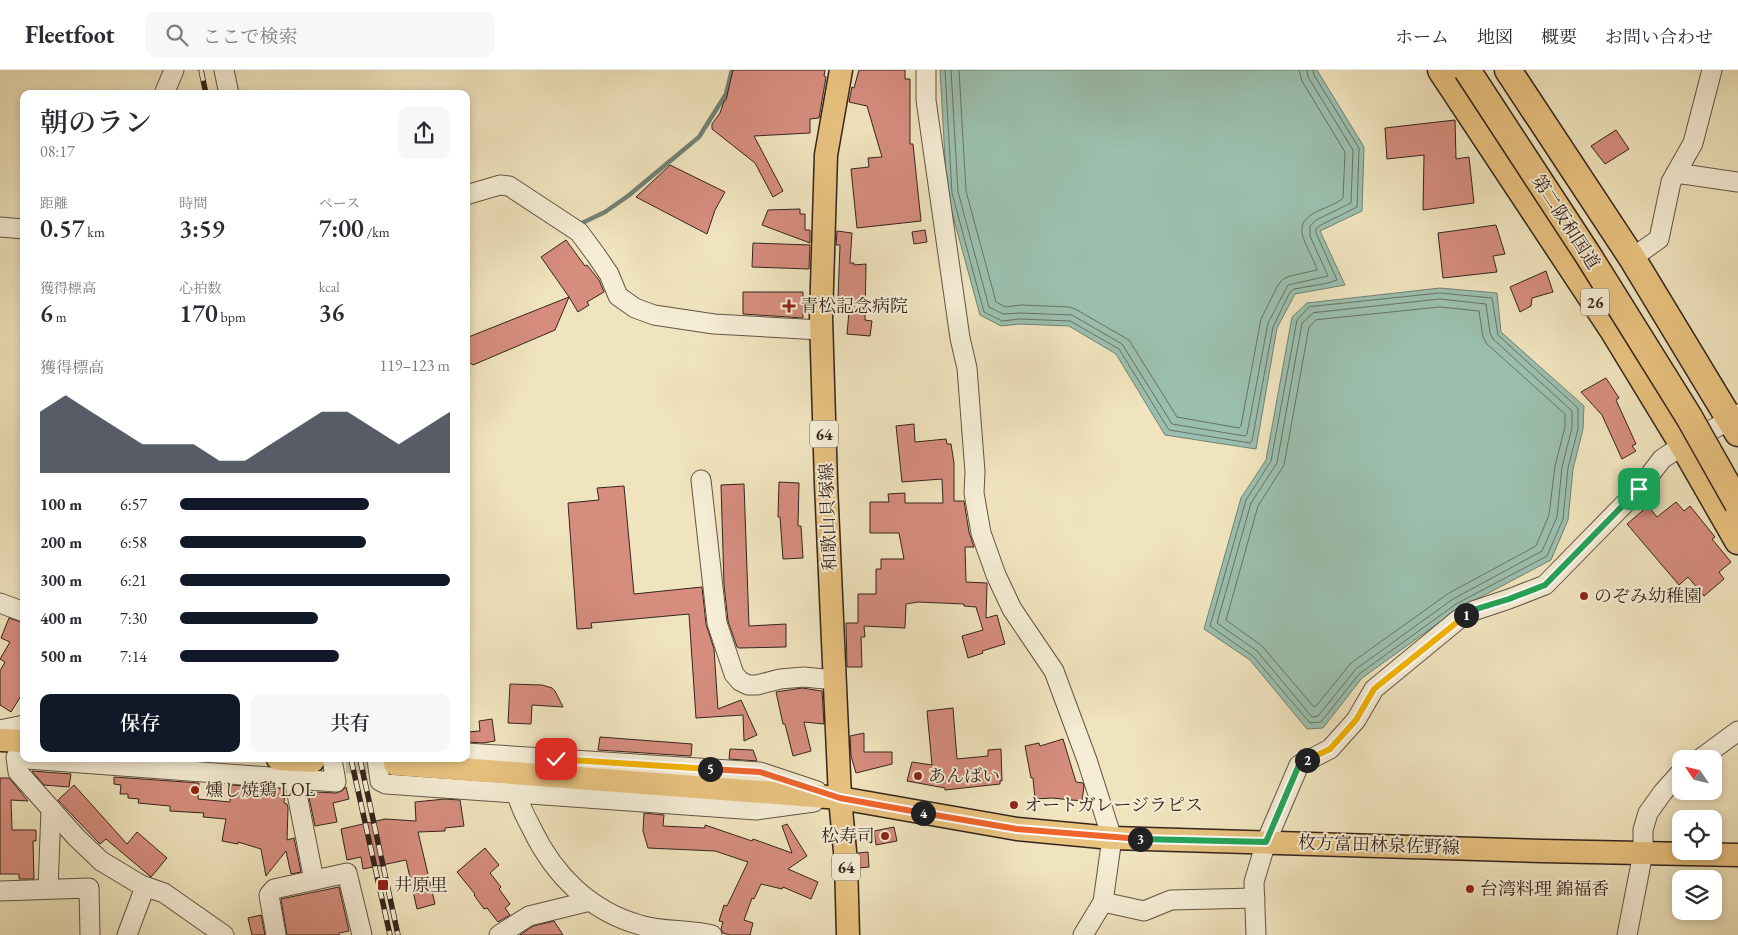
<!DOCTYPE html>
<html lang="ja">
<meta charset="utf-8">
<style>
body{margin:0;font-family:"EB Garamond","Noto Serif JP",serif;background:#f7f7f7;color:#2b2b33;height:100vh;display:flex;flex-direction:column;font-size:19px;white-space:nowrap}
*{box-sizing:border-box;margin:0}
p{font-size:16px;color:#7c7c81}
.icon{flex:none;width:28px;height:28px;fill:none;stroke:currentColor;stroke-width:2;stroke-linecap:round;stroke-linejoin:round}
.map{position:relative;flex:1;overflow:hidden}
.details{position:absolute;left:20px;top:20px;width:450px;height:672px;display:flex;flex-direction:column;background:#fff;border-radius:10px;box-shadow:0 2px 8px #0003}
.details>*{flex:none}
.needle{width:32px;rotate:305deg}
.tools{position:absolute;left:1672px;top:680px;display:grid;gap:10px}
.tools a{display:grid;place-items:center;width:50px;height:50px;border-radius:10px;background:#fff;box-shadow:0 2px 8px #0003;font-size:25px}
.pin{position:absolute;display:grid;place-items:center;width:42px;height:42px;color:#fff;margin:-21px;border-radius:10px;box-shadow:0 2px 8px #0006}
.km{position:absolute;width:25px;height:25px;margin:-12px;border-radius:50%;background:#222;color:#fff;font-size:14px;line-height:25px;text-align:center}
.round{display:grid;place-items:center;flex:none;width:52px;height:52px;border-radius:10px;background:#f7f7f7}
.overview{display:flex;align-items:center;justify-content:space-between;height:85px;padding:0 20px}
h1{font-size:28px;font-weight:600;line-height:38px}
.metrics{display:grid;grid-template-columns:repeat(3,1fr);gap:8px;height:85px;padding:5px 20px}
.metrics div{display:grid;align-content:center}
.metrics b{font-size:25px;font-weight:600}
.metrics small{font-size:14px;font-weight:400}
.metrics p{font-size:14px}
.chart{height:140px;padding:10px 20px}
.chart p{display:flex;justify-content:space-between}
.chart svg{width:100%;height:90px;margin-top:5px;fill:#111827;opacity:.7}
.primary-button{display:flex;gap:10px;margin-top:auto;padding:10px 20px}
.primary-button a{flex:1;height:58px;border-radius:10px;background:#111827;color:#fff;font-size:20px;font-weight:600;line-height:58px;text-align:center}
.primary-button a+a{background:#f7f7f7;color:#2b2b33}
ul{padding:0 20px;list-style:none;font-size:16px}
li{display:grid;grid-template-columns:80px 60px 1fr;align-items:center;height:38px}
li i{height:12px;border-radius:6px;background:#111827}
header{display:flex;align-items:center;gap:30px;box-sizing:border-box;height:70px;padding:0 25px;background:#fff;border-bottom:1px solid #e1e1e2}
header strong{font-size:24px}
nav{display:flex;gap:28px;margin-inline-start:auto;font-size:18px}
.search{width:350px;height:45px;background:#f7f7f7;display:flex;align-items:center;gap:12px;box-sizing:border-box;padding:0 18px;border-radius:10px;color:#7c7c81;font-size:19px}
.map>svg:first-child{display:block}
.water{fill:#9bbfae;stroke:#728174}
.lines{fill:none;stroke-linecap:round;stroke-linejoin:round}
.shore{stroke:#687266;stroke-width:1}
.stream{stroke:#728174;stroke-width:4.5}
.building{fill:#d68d7e;stroke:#34241d}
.major-tunnel{stroke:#cabe9e;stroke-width:22;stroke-dasharray:22 11;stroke-linecap:butt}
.minor-casing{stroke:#635445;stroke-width:21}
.major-casing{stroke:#34241d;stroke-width:25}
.highway-casing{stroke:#34241d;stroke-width:29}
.minor{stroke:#f5edd5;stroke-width:19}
.major{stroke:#e8c27f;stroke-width:22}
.highway{stroke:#e8c27f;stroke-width:26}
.rail-casing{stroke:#34241d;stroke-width:5.5}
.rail{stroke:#f5edd5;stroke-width:4;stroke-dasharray:11;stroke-linecap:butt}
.highway-bridge-casing{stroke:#34241d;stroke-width:29;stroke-linecap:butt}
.highway-bridge{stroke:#e8c27f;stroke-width:26}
.split-1-casing{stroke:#fff;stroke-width:10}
.split-2-casing{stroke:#fff;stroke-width:10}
.split-3-casing{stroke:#fff;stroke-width:10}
.split-4-casing{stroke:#fff;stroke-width:10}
.split-5-casing{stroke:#fff;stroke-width:10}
.split-6-casing{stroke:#fff;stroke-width:10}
.split-1{stroke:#22a559;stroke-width:6}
.split-2{stroke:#f5b400;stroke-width:6}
.split-3{stroke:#22a559;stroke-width:6}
.split-4{stroke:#f0652b;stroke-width:6}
.split-5{stroke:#f0652b;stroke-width:6}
.split-6{stroke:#f5b400;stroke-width:6}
.poi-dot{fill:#8f2418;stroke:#f5edd5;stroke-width:2}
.labels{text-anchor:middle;stroke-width:4;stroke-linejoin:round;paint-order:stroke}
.shield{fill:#f5edd5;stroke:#6e6054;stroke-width:1}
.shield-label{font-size:16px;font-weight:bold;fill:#34241d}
.street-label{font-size:18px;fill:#34241d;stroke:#f5edd5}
.poi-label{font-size:18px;fill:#34241d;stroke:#f5edd5;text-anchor:start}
</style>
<header>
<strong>Fleetfoot</strong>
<div class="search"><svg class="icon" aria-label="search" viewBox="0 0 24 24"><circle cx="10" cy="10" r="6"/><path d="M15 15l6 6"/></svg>ここで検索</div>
<nav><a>ホーム</a><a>地図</a><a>概要</a><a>お問い合わせ</a></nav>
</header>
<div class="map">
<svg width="1738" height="865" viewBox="0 0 1738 865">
<rect width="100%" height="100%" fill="#f0e4be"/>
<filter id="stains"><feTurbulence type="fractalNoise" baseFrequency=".004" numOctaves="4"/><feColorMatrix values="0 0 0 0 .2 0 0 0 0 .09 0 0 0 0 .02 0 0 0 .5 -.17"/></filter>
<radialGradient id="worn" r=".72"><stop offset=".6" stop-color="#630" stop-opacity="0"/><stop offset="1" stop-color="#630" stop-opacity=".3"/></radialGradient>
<g class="water">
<path d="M940 0H1317L1364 77 1362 141 1320 161 1345 215 1295 224 1277 258 1256 379 1165 365 1116 284 1069 256 1020 254 1001 256 980 245 947 124Z"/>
<path d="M1440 218 1497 223 1501 262 1584 336 1583 359 1573 399 1568 450 1551 490 1458 539 1362 608 1323 658 1307 659 1250 590 1204 559 1241 428 1266 390 1292 247 1307 233Z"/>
</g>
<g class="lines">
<g class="shore">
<path d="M945 0 952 123 984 242 1002 251 1020 249 1070 251 1119 279 1169 360 1250 373 1252 371 1273 257 1290 222 1294 219 1328 213 1337 210 1316 163V159L1319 156 1357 137 1359 78 1314 5 1313 0"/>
<path d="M951 0 958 122 989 237 1003 244 1020 243 1072 245 1122 274 1172 354 1245 366 1247 364 1268 253 1288 215 1328 206 1310 166V156L1316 150 1351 133 1353 80 1308 7 1307 0"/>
<path d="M959 0 966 121 996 232 1005 237 1021 235 1070 237 1077 240 1129 270 1177 347 1239 358 1241 356 1261 249 1278 215 1283 209 1290 206 1317 200C1314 189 1307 179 1303 167 1295 141 1331 140 1343 128L1345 82 1302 11 1299 0"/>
<path d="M1440 223 1492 228 1498 265 1578 338V359L1568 398 1563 449 1547 486 1456 534 1359 604 1321 652 1310 653 1253 586 1210 556 1246 430 1271 391 1297 250 1309 237Z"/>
<path d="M1440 229 1486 234 1490 263 1493 269 1572 341V358L1562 397 1557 447 1542 481 1453 529 1356 599 1318 646 1312 647 1257 581 1217 553 1251 433 1277 393 1302 253 1313 243Z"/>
<path d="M1440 237 1479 241 1483 267 1487 274 1565 344V357L1555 396 1549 445 1536 476 1449 523 1351 593 1316 636 1314 637 1262 576 1226 550 1258 436 1284 395 1309 257 1316 250Z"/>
</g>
<path class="stream" d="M578 155 605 142 628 126 699 67 726 24 732 0"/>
</g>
<g class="building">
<path d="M733 0H825L824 6 826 7 819 48 810 49V63L754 66 783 121 773 127 755 93 712 59V54L720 43 724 31 726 30Z"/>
<path d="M859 0H905V9H910V74H913L921 151 857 158 851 99 869 97 868 88 882 87 867 36 849 32 852 17 854 18Z"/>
<path d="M1455 50 1456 89 1469 87 1474 133 1423 140 1424 85 1387 89 1385 58Z"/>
<path d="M1616 60 1629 79 1605 94 1591 76Z"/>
<path d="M670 95 725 122 715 140 707 164 636 127Z"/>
<path d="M800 139V144H805V160H810V173L762 155 768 140Z"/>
<path d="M1496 155 1505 184 1493 186 1497 202 1443 208 1438 163Z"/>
<path d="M925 160 927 172 914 174 912 162Z"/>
<path d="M837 161 852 163 850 193H854V195L866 194 865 250 872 251 870 266 847 264 850 230 838 229 840 175H836Z"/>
<path d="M566 170 585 196 587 195 599 210 604 222 587 232 589 235 578 242 569 227 541 187Z"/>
<path d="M753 173 810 175 809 199 752 197Z"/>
<path d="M1546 201 1553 222 1532 228 1531 236 1520 242 1510 217Z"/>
<path d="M743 222H803V248L743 244Z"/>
<path d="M569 227 555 260 473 295 466 290V268Z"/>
<path d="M1606 308 1619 328 1616 330 1636 374 1632 376 1636 381 1622 389 1602 345 1581 322Z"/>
<path d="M914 354 915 372 946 369 947 374H951L954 393V431H964L969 462 974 477H965L966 512 987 513 986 548 997 545 1005 574 982 581 983 583 968 588 962 566 983 560 976 537 964 536V534L918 532 906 534 905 558 864 556 865 567H861L862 597H847L846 553H858V524H876V499H881V489H904L899 463H870V432H889L888 424 905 423V433H943L942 409 902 412 896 356Z"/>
<path d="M779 412 799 413 798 456H801L803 488 783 489 780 447H778Z"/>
<path d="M744 414 749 556 786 554V577L739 578 737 577 728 551 724 515 721 415Z"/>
<path d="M624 416 634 524 702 517 706 554 714 579 718 639 741 630 757 665 744 671 743 645 696 648 689 544 591 553 592 558 577 559 568 433 599 430 597 418Z"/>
<path d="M1676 432 1684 441 1690 436 1715 467 1712 469 1731 492 1719 502 1724 509 1704 526 1688 507 1679 515 1627 454 1648 436 1657 447Z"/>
<path d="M9 548 24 553V621L11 642 0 635V601L5 592 0 589 10 572 1 568Z"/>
<path d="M510 614 542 615 552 618 555 621 563 637 532 635 531 654 508 653Z"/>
<path d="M802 618 822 621 824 654 804 652 811 681 793 686 785 654H783L776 622Z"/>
<path d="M953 638 957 689 988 686V680L1001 679 1002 711H1000V714L945 720V718L907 711 912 692 932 695 927 641Z"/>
<path d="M492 649 495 671 483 673 469 672 468 662 480 661 479 651Z"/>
<path d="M864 663V682H892V694L856 703 851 686 850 666Z"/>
<path d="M600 667 692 674 691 686 598 680Z"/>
<path d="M1063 669 1076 712 1083 713 1084 716 1082 731 1052 728 1035 729 1033 708H1031L1025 676 1039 673 1040 676Z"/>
<path d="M730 679 753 680 757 691 729 689Z"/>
<path d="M32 701 71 704 69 717 44 715Z"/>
<path d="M114 707 199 713 198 729 230 732 231 715 285 719 284 733 287 734 288 738 287 770 294 768 301 802 291 804 286 781 266 806 261 779 238 772V774L222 771 226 749 203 747 204 743 170 741V736L138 733 139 729 128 728V724H120L121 715 114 714Z"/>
<path d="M0 708H9L28 731 11 730 12 760H36V771H33L34 809H19V804H0Z"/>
<path d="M74 715 127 774 137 762 167 788 151 807 106 769 100 774 58 730Z"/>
<path d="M346 717 349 729 333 733 337 752 315 756 308 723 315 722 336 723 342 721Z"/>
<path d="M445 729 460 730 464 756 445 758V761L418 762 435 834 417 839 406 790 363 799 361 787 347 790 341 759 385 749 416 751 415 732Z"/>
<path d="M644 743 664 745 663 756 705 758V755L752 771 753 769 792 783 782 756 787 754 807 786 788 799 818 812 811 829 783 817 782 819 761 814 754 829 752 828 744 850 753 853 750 865H730L723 863 721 859 723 852 719 851 724 835 727 836 748 792 715 781 648 778 643 761Z"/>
<path d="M894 757 897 771 876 775 874 761Z"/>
<path d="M485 778 499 795 490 803 501 817 499 819 510 834 505 838 510 845 498 852 487 838 484 839 474 825 475 824 457 802Z"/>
<path d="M868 782 869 797 859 798 858 783Z"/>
<path d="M339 817 349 861 339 863V865H287L281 829Z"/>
<path d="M261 845 265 865H252L248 848Z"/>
<path d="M554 851 563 865H520L533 856Z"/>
</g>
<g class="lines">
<path class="major-tunnel" d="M313 691 395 694"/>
<defs>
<g id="minor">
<path d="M224 0 229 24"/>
<path d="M926 0V30L960 268 967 298 975 402 974 423 981 463 996 505 1012 539 1054 601 1087 690 1112 768 1103 832 1083 865"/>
<path d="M164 24 174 0"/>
<path d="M1676 103 1738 112"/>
<path d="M466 125 500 115 509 116 579 162 596 185 609 204 618 226 635 238 654 245 714 254 821 260"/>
<path d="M0 157 24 159"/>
<path d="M1632 188 1659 169 1671 112 1693 73 1712 0"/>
<path d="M701 410 717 553 734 604 740 611 748 615H757L780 609 804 607 835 610"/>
<path d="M0 533 24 542"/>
<path d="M0 660 24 655"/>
<path d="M466 683 760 702 817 721"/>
<path d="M16 687 18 702 76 767 101 791 141 815 164 823 224 865"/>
<path d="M27 689 336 712 332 689"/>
<path d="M377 689 380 711 386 714 756 740 814 732"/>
<path d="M1700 689 1738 661"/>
<path d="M294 709 314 810"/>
<path d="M517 724C520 737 526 748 532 759 554 805 590 841 640 855 663 862 688 859 712 865"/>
<path d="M48 819 51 739"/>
<path d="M0 821 89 818 90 865"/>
<path d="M1103 832 1144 841 1171 830 1255 828"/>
<path d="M127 865 145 817"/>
<path d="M276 865 269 825 274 819 347 803 362 865"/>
<path d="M499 865 529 846 590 831"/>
<path d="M1256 865 1254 812 1266 772 1299 695 1330 679 1356 650 1374 619 1459 549 1473 541 1509 529 1545 515 1639 419 1662 389 1683 375 1730 350 1738 344"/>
<path d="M1627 865 1643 783V760L1648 743 1663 722 1681 702"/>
</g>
<g id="major">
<path d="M841 0 826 85 821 248 826 414 840 728 846 792 848 865"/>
<path d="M0 670 24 671"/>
<path d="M278 689 313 691"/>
<path d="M395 694 840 728 1017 759 1112 768 1542 781 1738 785"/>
</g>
<g id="highway">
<path d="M1441 0 1613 260 1683 375 1738 471"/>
<path d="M1508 0 1632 188 1738 363"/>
</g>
</defs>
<use href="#minor" class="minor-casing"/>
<use href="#major" class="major-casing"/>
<use href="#highway" class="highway-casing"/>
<use href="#minor" class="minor"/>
<use href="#major" class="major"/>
<use href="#highway" class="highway"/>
<defs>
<g id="rail">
<path d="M201 0 206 24"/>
<path d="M351 689 390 865"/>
<path d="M360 689 398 865"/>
</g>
</defs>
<use href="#rail" class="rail-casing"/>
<use href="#rail" class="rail"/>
<defs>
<path id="highway-bridge" d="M1467 0 1588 185 1689 347 1738 434"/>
</defs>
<use href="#highway-bridge" class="highway-bridge-casing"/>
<use href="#highway-bridge" class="highway-bridge"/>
</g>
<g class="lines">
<defs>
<path id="split-1" d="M1466 545 1473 540 1509 529 1545 515 1639 419"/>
<path id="split-2" d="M1307 690 1330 679 1356 650 1374 619 1466 545"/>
<path id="split-3" d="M1140 769 1266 772 1299 695 1307 690"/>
<path id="split-4" d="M923 743 1017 759 1140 769"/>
<path id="split-5" d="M710 699 760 702 840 728 923 743"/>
<path id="split-6" d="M556 689 710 699"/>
</defs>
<use href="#split-1" class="split-1-casing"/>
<use href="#split-2" class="split-2-casing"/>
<use href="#split-3" class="split-3-casing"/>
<use href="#split-4" class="split-4-casing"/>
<use href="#split-5" class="split-5-casing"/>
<use href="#split-6" class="split-6-casing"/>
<use href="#split-1" class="split-1"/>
<use href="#split-2" class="split-2"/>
<use href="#split-3" class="split-3"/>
<use href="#split-4" class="split-4"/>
<use href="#split-5" class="split-5"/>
<use href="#split-6" class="split-6"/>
</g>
<g class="poi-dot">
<path d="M786.5 228.5h5v5h5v5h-5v5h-5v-5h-5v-5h5z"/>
<circle cx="1584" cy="526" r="5"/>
<circle cx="918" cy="706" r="5"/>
<circle cx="195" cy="720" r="5"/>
<circle cx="1014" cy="735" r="5"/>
<circle cx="885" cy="766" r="5"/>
<rect x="377" y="809" width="12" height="12" rx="2.5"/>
<circle cx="1470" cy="819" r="5"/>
</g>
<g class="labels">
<g class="shield">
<rect x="1581" y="218.5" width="28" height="27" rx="4"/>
<rect x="810" y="350.5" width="28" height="27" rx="4"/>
<rect x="832" y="783.5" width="28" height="27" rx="4"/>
</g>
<g class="shield-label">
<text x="1595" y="238">26</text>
<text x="824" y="370">64</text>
<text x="846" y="803">64</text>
</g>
<g class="street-label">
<text transform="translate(1566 152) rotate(57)" y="6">第二阪和国道</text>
<text transform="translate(828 447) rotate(-92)" y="6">和歌山貝塚線</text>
<text transform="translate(1379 775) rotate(2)" y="6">枚方富田林泉佐野線</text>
</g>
<g class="poi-label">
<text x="800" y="242">青松記念病院</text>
<text x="1594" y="532">のぞみ幼稚園</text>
<text x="928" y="712">あんばい</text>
<text x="205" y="726">燻し焼鶏 LOL</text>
<text x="1024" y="741">オートガレージラピス</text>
<text x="875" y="772" text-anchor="end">松寿司</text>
<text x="394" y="821">井原里</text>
<text x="1480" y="825">台湾料理 錦福香</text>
</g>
</g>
<rect width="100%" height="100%" filter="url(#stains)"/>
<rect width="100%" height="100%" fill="url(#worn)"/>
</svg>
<div class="tools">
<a><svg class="needle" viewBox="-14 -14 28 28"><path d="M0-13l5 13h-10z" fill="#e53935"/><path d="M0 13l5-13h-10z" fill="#7c7c81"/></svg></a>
<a><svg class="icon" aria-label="locate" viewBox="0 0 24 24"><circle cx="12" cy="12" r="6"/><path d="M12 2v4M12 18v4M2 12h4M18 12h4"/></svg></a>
<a><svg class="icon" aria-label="layers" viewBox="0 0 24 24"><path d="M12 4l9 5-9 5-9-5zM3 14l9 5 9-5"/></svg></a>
</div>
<div class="pin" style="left:1639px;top:419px;background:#1e9e55"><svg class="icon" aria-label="arrive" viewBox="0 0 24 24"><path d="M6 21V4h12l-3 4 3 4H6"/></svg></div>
<div class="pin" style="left:556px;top:689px;background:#d93025"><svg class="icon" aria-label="check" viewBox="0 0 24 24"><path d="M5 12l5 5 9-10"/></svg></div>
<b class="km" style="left:1466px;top:545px">1</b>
<b class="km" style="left:1307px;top:690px">2</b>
<b class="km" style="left:1140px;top:769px">3</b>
<b class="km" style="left:923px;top:743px">4</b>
<b class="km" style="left:710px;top:699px">5</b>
<section class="details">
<div class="overview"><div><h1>朝のラン</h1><p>08:17</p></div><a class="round"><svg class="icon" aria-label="share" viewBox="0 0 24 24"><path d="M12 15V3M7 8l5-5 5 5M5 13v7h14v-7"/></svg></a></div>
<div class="metrics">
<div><p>距離</p><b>0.57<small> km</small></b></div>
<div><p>時間</p><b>3:59</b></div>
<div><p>ペース</p><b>7:00<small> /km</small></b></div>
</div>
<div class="metrics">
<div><p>獲得標高</p><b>6<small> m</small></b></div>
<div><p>心拍数</p><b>170<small> bpm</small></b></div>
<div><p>kcal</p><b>36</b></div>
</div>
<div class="chart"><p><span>獲得標高</span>119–123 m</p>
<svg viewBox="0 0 160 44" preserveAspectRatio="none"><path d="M0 44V14L10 6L20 14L30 22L40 30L50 30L60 30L70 38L80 38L90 30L100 22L110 14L120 14L130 22L140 30L150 22L160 14V44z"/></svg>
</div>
<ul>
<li><b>100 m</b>6:57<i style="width:70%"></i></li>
<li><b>200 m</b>6:58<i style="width:69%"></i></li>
<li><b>300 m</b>6:21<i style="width:100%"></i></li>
<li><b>400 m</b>7:30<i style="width:51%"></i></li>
<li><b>500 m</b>7:14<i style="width:59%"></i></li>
</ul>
<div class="primary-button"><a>保存</a><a>共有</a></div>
</section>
</div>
